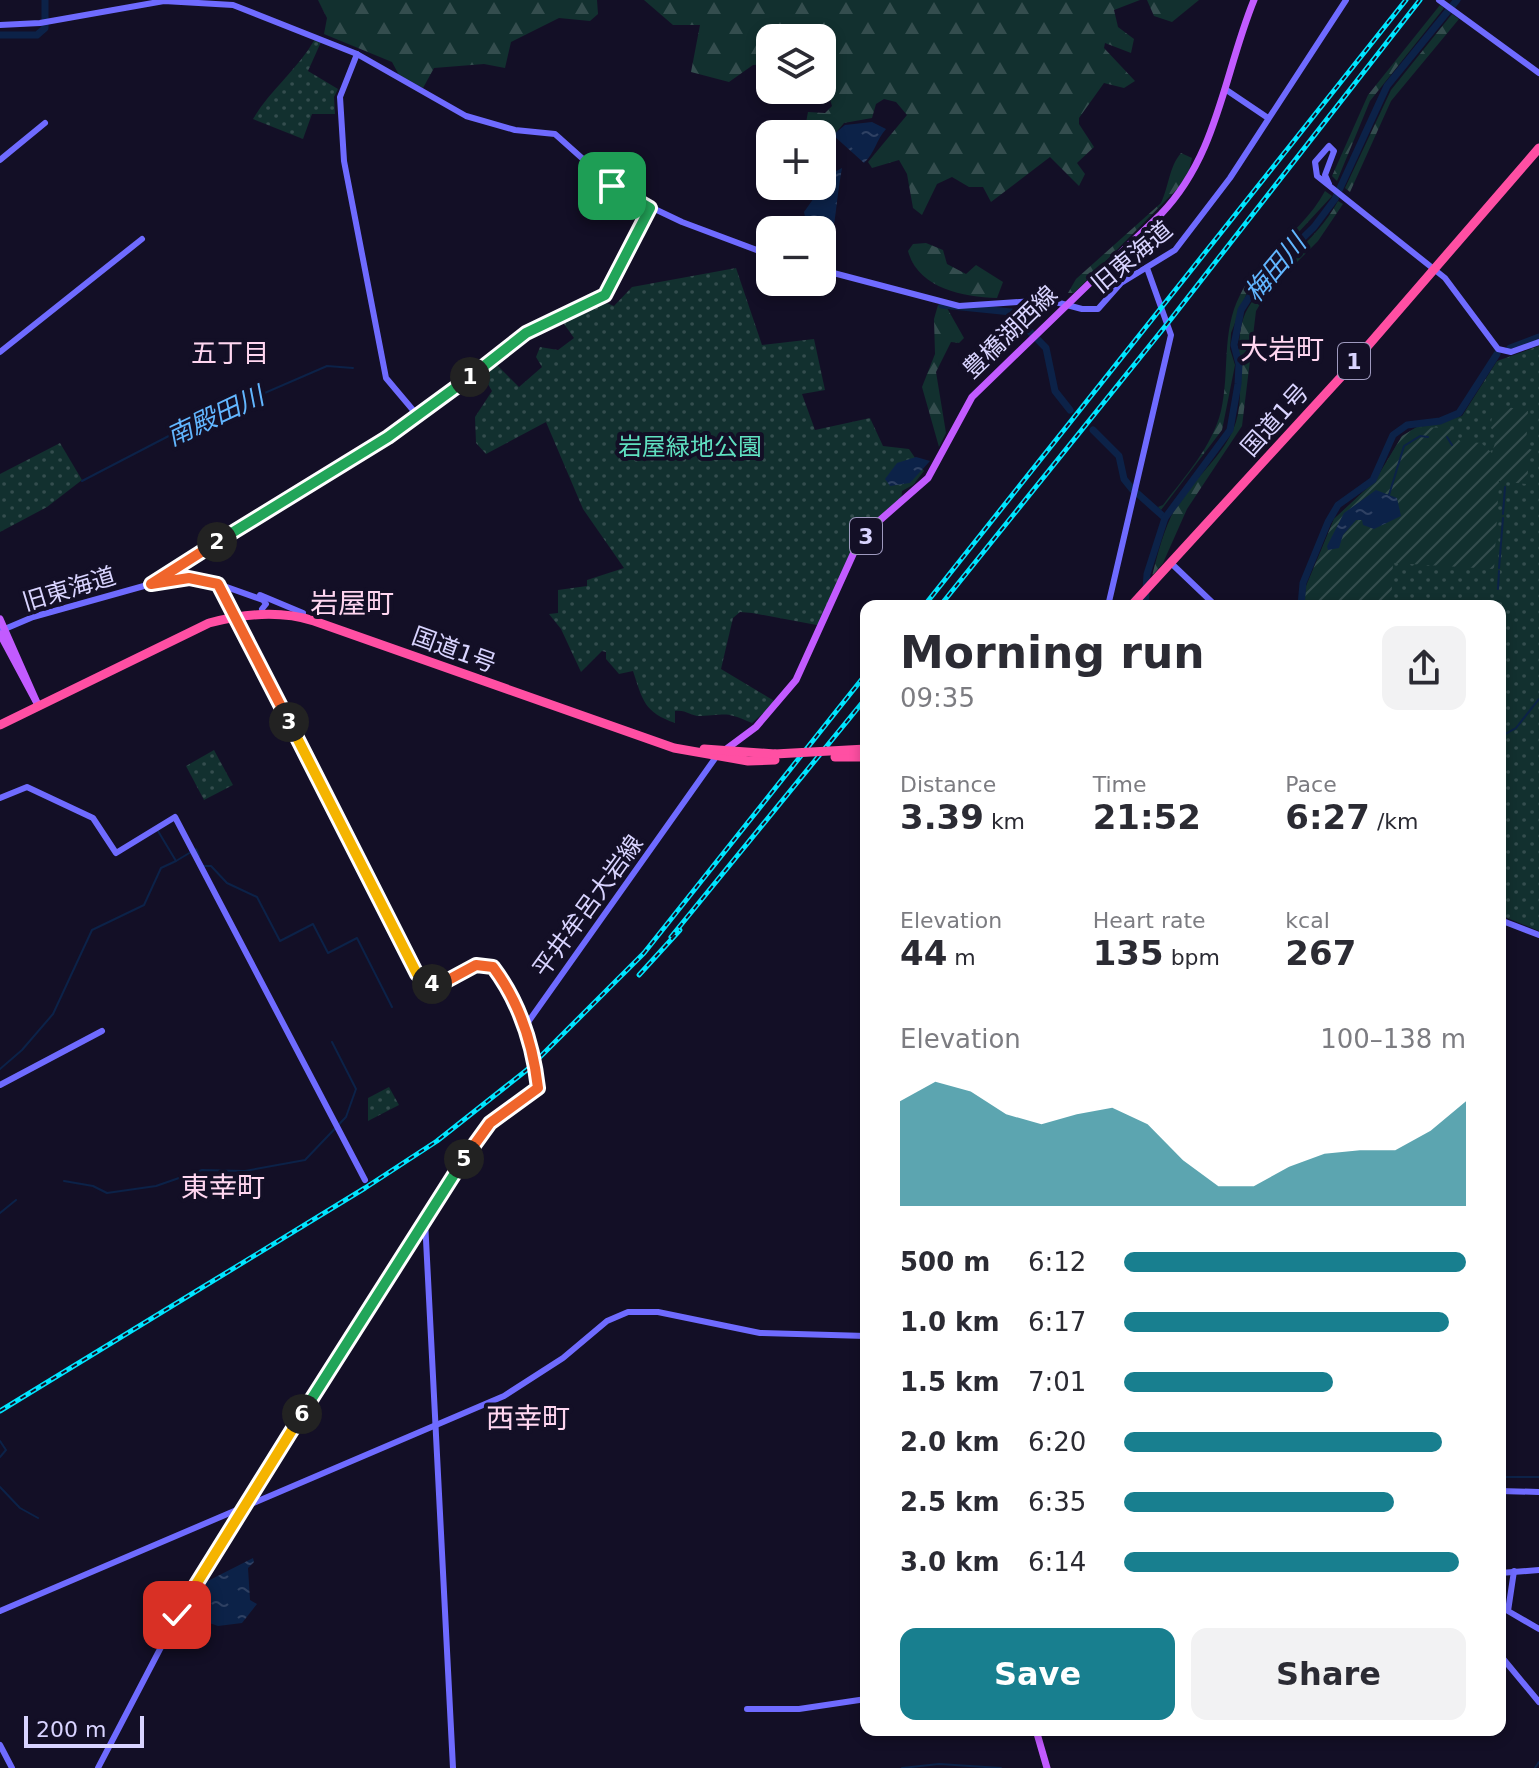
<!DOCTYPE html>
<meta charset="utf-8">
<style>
body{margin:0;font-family:"DejaVu Sans","Noto Sans JP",sans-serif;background:#f2f2f3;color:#2b2b33;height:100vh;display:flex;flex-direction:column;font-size:30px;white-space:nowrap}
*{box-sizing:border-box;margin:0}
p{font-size:26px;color:#7c7c81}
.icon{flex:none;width:44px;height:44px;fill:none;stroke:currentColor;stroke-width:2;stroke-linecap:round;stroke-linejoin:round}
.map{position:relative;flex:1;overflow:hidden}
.details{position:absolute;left:860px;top:600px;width:646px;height:1136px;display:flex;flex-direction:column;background:#fff;border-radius:16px;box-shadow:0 4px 12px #0003}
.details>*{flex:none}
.buttons{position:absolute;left:756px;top:24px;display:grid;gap:16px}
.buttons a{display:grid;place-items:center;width:80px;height:80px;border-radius:16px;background:#fff;box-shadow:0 4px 12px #0003;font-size:40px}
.scale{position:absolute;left:24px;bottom:20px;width:120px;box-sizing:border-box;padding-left:8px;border:4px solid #d9d4ff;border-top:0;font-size:22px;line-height:28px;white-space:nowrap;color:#d9d4ff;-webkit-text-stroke:6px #130f26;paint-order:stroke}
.pin{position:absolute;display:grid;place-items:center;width:68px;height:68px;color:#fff;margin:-34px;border-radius:16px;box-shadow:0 4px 12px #0006}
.km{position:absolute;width:40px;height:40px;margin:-20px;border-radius:50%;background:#222;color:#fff;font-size:22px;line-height:40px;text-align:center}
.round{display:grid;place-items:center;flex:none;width:84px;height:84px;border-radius:16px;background:#f2f2f3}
.head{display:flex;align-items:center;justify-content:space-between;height:136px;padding:0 40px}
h1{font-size:44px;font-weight:700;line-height:60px}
.stats{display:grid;grid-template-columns:repeat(3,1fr);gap:12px;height:136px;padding:8px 40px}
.stats div{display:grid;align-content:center}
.stats b{font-size:34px;font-weight:700}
.stats small{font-size:22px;font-weight:400}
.stats p{font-size:22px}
.chart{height:224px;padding:16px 40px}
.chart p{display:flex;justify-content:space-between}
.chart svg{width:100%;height:144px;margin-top:8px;fill:#187f8f;opacity:.7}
.button{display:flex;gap:16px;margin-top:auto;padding:16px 40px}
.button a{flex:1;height:92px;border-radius:16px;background:#187f8f;color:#fff;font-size:32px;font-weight:700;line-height:92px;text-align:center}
.button a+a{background:#f2f2f3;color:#2b2b33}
ul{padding:0 40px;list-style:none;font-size:26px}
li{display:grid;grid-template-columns:128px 96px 1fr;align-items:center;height:60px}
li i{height:20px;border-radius:10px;background:#187f8f}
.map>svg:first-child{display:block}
.forest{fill:url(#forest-firs)}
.park{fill:url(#park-dots)}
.garden{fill:url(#garden-furrows)}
.water{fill:url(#water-ripples)}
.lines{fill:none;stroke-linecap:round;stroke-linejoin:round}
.stream{stroke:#0c2248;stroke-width:2}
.river{stroke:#0c2248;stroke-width:7}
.secondary{stroke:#6f6bff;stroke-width:6}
.primary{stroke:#c25bff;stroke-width:7}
.highway{stroke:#ff4fa3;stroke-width:9}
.rail-casing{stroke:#00e5ff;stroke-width:5}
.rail{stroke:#130f26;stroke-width:2;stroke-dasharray:6;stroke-linecap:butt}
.secondary-bridge{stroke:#6f6bff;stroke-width:6}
.highway-bridge{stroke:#ff4fa3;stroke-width:9}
.split-1-casing{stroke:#fff;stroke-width:16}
.split-2-casing{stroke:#fff;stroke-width:16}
.split-3-casing{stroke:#fff;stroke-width:16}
.split-4-casing{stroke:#fff;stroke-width:16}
.split-5-casing{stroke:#fff;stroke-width:16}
.split-6-casing{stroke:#fff;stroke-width:16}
.split-7-casing{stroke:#fff;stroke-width:16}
.split-1{stroke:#22a559;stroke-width:10}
.split-2{stroke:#22a559;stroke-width:10}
.split-3{stroke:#f0652b;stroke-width:10}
.split-4{stroke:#f5b400;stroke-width:10}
.split-5{stroke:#f0652b;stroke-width:10}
.split-6{stroke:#22a559;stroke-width:10}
.split-7{stroke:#f5b400;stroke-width:10}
.labels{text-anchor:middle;stroke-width:8;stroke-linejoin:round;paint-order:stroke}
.shield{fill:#130f26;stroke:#9e99be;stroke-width:2}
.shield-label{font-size:22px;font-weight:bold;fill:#d9d4ff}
.street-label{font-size:24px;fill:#d9d4ff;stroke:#130f26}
.park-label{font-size:24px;fill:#5fe0c0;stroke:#130f26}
.water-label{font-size:26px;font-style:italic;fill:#62b6ff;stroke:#130f26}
.neighbourhood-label{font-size:26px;fill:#ffd6f0;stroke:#130f26}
.quarter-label{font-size:28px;fill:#ffd6f0;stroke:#130f26}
</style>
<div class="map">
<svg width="1539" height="1768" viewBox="0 0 1539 1768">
<defs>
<pattern id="forest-firs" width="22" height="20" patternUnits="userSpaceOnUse" patternTransform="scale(2)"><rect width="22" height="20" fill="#12302f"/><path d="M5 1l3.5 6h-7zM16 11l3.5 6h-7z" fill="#344d4e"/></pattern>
<pattern id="park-dots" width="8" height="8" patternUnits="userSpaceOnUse" patternTransform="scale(2)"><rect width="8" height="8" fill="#12302f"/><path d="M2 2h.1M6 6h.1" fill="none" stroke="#344d4e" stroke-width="1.8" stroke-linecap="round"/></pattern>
<pattern id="garden-furrows" width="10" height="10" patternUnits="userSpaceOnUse" patternTransform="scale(2)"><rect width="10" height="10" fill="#12302f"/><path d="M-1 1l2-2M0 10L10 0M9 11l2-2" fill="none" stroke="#344d4e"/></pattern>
<pattern id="water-ripples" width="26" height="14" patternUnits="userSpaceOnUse" patternTransform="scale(2)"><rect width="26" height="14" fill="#0c2248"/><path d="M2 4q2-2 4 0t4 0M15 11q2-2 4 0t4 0" fill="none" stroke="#2f4163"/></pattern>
</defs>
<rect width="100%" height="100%" fill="#130f26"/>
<g class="forest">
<path d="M318 0H597L598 14 590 21 559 18 511 42 505 68 484 64 434 68 423 88 399 75 392 62 324 34 327 18Z"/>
<path d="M644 0H1140L1114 10 1118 27 1134 39 1131 53 1105 43 1104 48 1135 81 1124 88 1104 83 1079 118V124L1094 147 1077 163 1085 174 1079 186 1050 157 991 202 983 187H969L952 177 937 184 922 215 913 208 907 174 899 160 872 168 868 162 907 115 896 102 884 99 876 104 872 118 844 123 829 141 822 140V134H811L805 128 808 112 825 113 832 106 822 70V38H770V64L753 65 729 82 691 72 700 25H673Z"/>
<path d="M1147 0H1199L1172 22 1154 16Z"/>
<path d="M1440 5 1444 8 1370 101 1337 181 1332 176 1368 95Z"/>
<path d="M1452 14 1459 19 1391 101 1350 192 1345 188 1391 90Z"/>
<path d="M1181 153 1192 158 1187 179 1074 293H1068L1076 279 1161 203C1169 186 1169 167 1181 153Z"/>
<path d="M1325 191 1332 196 1250 285 1231 333 1230 349 1235 365 1222 430 1161 510 1158 507 1163 505C1185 476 1212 447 1221 411 1230 373 1221 332 1240 295 1260 254 1304 231 1325 191Z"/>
<path d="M1338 201 1343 204 1318 241 1268 291 1256 311 1242 426 1187 509 1163 563 1152 576C1158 553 1164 528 1176 507 1194 477 1225 456 1236 422 1247 387 1230 338 1248 308 1272 267 1316 243 1338 201Z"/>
<path d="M926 243 943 250 947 264 966 274 976 265 1003 282 997 298C962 297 918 288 908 251L913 244Z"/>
<path d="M938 305 947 308 964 338 959 343 951 342 936 372 946 433 939 447 922 387 935 354 934 319Z"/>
</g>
<g class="park">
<path d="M315 39 321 42 308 71 338 89 334 97 335 114H312L303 139 253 119C270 90 298 69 315 39Z"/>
<path d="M736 268 762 345 814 339 825 390 802 394 815 430 870 418 883 446 909 449 924 471 913 485 902 491 901 502C855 543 846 571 822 626L752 613 740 612 733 618 721 669 776 702 752 723C724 711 728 715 700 716 691 716 685 709 675 711V723C644 712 643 701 633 671L619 674 606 659V652L602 651 581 672 561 629 549 614 558 613V590L587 586V580L624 568 583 509 546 422 486 454 476 443 475 417 492 391 482 374 495 363 519 387 542 367 536 357 540 347 558 350 574 338 562 321 604 302 614 306 632 287Z"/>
<path d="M1539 346V931L1500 915V606H1304V595L1334 519 1375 481 1402 436 1417 427 1462 416 1497 361Z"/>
<path d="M60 443 82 480 47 507 0 532V474Z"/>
<path d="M214 750 233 785 204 800 186 766Z"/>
<path d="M389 1087 399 1105 368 1121V1098Z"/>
</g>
<path class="garden" d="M1507 407 1528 411 1526 447 1534 451 1529 457 1527 484 1499 481 1494 569 1393 563 1391 606H1304L1306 586 1334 519 1375 481 1402 436 1417 427 1451 428 1460 441 1481 443 1492 453 1497 436 1491 428C1490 416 1496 409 1507 407Z"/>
<g class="water">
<path d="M872 122 886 129C876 140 875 153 864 163L833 135 845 125Z"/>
<path d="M842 168C837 194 836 218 831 242L822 235V230L807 225 804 212 831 174Z"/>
<path d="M916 457 930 461 910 483 890 486 885 479 897 463Z"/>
<path d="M1376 490 1397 498 1401 516 1374 529 1363 525 1362 520H1356L1343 535 1339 548 1328 550 1327 546 1344 513Z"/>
<path d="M253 1558 254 1562 248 1568 250 1600 257 1604 242 1623 218 1626 192 1617 188 1602 196 1587Z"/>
</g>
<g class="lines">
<g class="stream">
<path d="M1447 437 1452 445"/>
<path d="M82 481 186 427 327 366 353 368"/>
<path d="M1389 495 1404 446 1420 436 1428 437"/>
<path d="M1503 514 1505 487"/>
<path d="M1499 568 1503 518"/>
<path d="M1498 589 1499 571"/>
<path d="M1500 737 1516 728 1539 699"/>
<path d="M176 861 196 849 199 856"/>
<path d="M203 866H211L227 883 257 897 280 941 313 924 328 953 357 938 392 1007"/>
<path d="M0 1069 22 1050 53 1014 92 930 144 905 161 868 176 861 158 831"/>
<path d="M64 1181 93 1186 107 1193 156 1186 202 1170 245 1171 305 1160 346 1117 356 1089 332 1042"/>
<path d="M0 1213 16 1200"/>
<path d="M0 1441 6 1450 0 1457"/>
<path d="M1500 1477H1539"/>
<path d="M0 1487 20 1508 38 1518"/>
<path d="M902 1768 939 1764 1001 1768"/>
<path d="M1535 1768 1539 1762"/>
</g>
<g class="river">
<path d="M0 35H37L45 28V0"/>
<path d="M942 305 1011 312 1046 348 1055 391 1070 410"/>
<path d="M1510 348 1539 337"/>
<path d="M1093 430 1119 456 1124 479 1132 489"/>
<path d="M1137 493 1165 518"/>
<path d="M1145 606 1147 574 1165 518 1230 430 1238 384 1239 364 1234 345 1241 310 1261 279 1314 227 1335 199 1387 86 1457 0"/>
<path d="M1301 606 1303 583 1328 522 1338 505 1373 480 1393 435 1407 425 1440 421 1459 413 1497 354"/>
</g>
<g class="secondary">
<path d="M1439 0 1539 73"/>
<path d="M0 25 40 23 164 1 233 5 357 54 466 116 515 130 555 134 621 193 682 222 770 255"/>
<path d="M357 54 340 97 344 161 386 378 418 416"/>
<path d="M1225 89 1268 118"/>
<path d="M0 160 45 123"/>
<path d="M1329 184 1325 175 1334 151 1329 146 1315 162 1317 176 1445 278 1498 349 1511 352 1539 342"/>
<path d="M822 270 959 306 1048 300 1082 309H1098L1121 283 1175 250 1230 178 1346 0"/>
<path d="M0 352 142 239"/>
<path d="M1172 564 1216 606"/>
<path d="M155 583 204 579 263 600 266 604 262 609"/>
<path d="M218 584 417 974 423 980 439 985 476 965 493 967 526 1025"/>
<path d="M260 595 303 613"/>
<path d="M1108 606 1171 335 1147 268"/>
<path d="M0 631 33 617 151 584 388 437 526 333 605 295 650 208"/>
<path d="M0 798 27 787 93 818 116 853 175 817 365 1180"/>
<path d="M1500 920 1539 935"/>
<path d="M526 1025 716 757"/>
<path d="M0 1085 102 1031"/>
<path d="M425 1220 453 1768"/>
<path d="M1500 1491 1539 1492"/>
<path d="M1514 1571 1508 1611 1539 1629"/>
<path d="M1500 1573 1539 1570"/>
<path d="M0 1611 504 1396 563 1358 607 1321 628 1312H658L760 1333 866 1336"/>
<path d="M1500 1655 1539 1702"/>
<path d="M747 1709H799L866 1699"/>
<path d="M0 1745 12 1768"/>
<path d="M98 1768 195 1582 478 1135 532 1095 538 1088 537 1076"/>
</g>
<g class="primary">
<path d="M0 619 38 705"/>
<path d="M0 634 38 705"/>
<path d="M725 750 756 727 796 680 855 550 871 528 928 478 972 397 1161 214C1218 155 1224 73 1254 0"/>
<path d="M1036 1730 1047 1768"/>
</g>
<g class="highway">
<path d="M1131 606 1340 378 1539 148"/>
<path d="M0 725 209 623C244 614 279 610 314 621L674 748 748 761 775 760"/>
<path d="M704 749 775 754"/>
<path d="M835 757H866"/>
</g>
<defs>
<g id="rail">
<path d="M924 606 1406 0"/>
<path d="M940 606 1171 319 1420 0"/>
<path d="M671 937 866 698"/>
<path d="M639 975 680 930"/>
<path d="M0 1411 365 1188 437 1141 528 1069 644 953 866 674"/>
</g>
</defs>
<use href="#rail" class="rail-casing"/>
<use href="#rail" class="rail"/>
<path class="secondary-bridge" d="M526 1025 537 1076"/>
<path class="highway-bridge" d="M775 754 866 749"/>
</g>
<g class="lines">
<defs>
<path id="split-1" d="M470 377 526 333 605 295 650 208 612 186"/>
<path id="split-2" d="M217 542 388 437 470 377"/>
<path id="split-3" d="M217 542 151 584 189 578 218 584 289 722"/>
<path id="split-4" d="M289 722 417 974 432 984"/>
<path id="split-5" d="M432 984 439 985 476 965 493 967C520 1003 533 1044 538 1088L490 1123 464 1159"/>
<path id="split-6" d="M302 1414 464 1159"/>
<path id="split-7" d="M177 1615 302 1414"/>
</defs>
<use href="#split-1" class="split-1-casing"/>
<use href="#split-2" class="split-2-casing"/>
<use href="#split-3" class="split-3-casing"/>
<use href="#split-4" class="split-4-casing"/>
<use href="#split-5" class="split-5-casing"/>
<use href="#split-6" class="split-6-casing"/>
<use href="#split-7" class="split-7-casing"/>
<use href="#split-1" class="split-1"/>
<use href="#split-2" class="split-2"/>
<use href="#split-3" class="split-3"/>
<use href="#split-4" class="split-4"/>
<use href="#split-5" class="split-5"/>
<use href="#split-6" class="split-6"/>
<use href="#split-7" class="split-7"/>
</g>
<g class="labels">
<g class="shield">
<rect x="1338" y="343" width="32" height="36" rx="6"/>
<rect x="850" y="518" width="32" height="36" rx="6"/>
</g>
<g class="shield-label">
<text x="1354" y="369">1</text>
<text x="866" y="544">3</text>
</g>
<g class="street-label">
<text transform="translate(1132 257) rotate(-40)" y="8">旧東海道</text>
<text transform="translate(1010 332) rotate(-44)" y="8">豊橋湖西線</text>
<text transform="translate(1275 420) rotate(-48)" y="8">国道1号</text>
<text transform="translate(69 589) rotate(-17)" y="8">旧東海道</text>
<text transform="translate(454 650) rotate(20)" y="8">国道1号</text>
<text transform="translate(588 906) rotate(-54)" y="8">平井牟呂大岩線</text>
</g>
<g class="park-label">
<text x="690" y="455">岩屋緑地公園</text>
</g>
<g class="water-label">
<text transform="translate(1275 268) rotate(-50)" y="9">梅田川</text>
<text transform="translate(215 416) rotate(-25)" y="9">南殿田川</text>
</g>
<g class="neighbourhood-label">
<text x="230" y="362">五丁目</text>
</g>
<g class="quarter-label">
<text x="1282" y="359">大岩町</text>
<text x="352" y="613">岩屋町</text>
<text x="223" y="1197">東幸町</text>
<text x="528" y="1428">西幸町</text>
</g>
</g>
</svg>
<div class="buttons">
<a><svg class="icon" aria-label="layers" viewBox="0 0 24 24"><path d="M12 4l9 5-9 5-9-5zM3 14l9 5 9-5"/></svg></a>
<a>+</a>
<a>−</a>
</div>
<div class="scale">200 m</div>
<div class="pin" style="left:612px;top:186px;background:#1e9e55"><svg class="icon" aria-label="arrive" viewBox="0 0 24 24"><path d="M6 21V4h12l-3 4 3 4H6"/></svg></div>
<div class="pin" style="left:177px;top:1615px;background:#d93025"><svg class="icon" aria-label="check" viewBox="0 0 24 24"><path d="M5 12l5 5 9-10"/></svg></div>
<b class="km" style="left:470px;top:377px">1</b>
<b class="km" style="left:217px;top:542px">2</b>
<b class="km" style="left:289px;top:722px">3</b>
<b class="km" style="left:432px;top:984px">4</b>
<b class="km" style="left:464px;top:1159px">5</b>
<b class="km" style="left:302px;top:1414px">6</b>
<section class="details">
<div class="head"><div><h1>Morning run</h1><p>09:35</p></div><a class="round"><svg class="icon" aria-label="share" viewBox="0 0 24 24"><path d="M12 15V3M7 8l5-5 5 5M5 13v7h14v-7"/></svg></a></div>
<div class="stats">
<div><p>Distance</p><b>3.39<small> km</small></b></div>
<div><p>Time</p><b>21:52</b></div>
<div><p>Pace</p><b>6:27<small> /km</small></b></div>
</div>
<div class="stats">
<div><p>Elevation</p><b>44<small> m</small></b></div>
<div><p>Heart rate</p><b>135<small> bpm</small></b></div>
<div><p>kcal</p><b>267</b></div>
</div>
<div class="chart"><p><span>Elevation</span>100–138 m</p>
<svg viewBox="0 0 160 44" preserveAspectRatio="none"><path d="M0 44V12L10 6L20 9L30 16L40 19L50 16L60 14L70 19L80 30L90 38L100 38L110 32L120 28L130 27L140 27L150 21L160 12V44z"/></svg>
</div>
<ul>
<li><b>500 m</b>6:12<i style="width:100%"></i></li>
<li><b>1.0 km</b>6:17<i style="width:95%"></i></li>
<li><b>1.5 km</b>7:01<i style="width:61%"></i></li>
<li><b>2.0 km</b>6:20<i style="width:93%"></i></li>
<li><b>2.5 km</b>6:35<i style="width:79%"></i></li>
<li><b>3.0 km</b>6:14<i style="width:98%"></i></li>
</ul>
<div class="button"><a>Save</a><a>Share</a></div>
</section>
</div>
